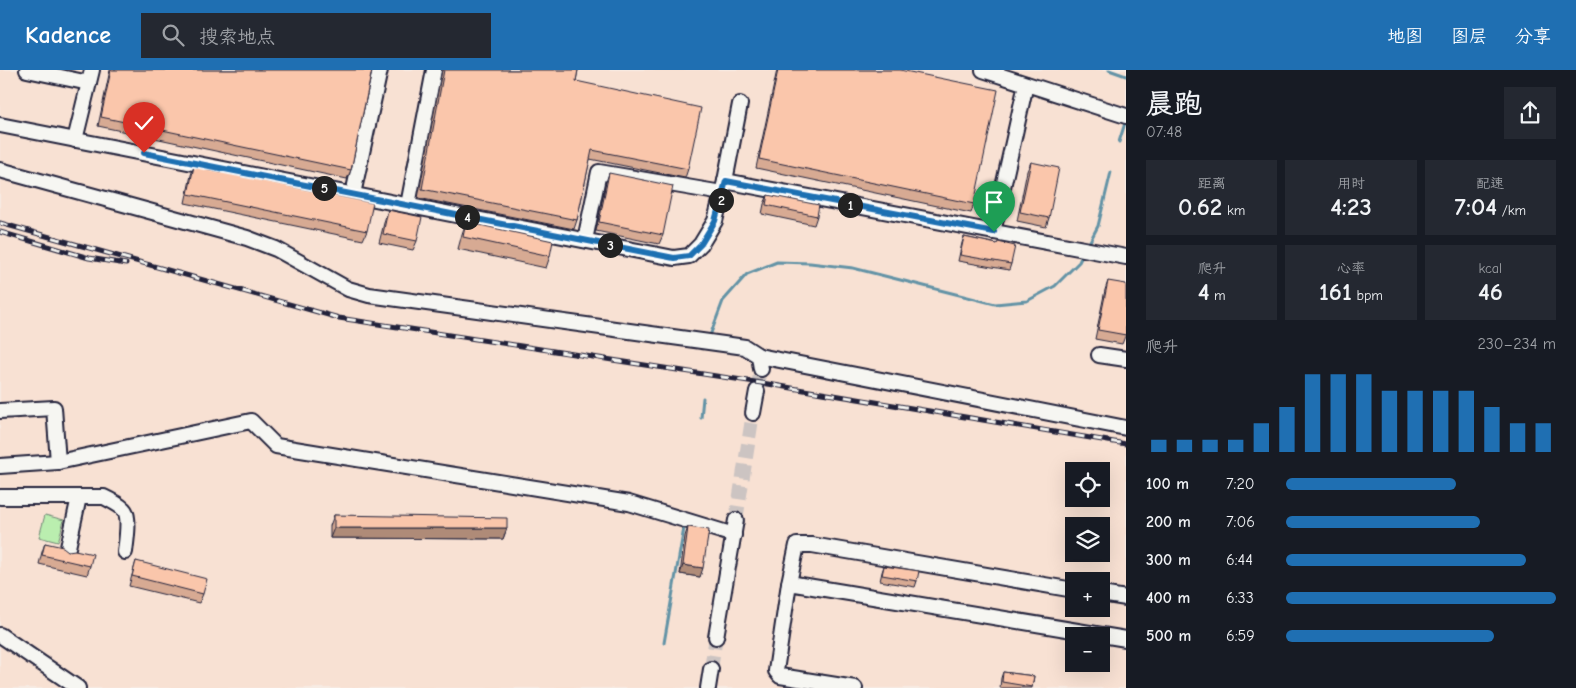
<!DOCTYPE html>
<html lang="zh">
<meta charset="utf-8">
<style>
body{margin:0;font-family:"Comic Neue","LXGW WenKai TC",sans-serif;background:#242831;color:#f1f3f6;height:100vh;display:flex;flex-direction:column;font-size:19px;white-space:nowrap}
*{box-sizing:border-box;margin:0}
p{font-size:16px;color:#9ea1a6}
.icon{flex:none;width:28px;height:28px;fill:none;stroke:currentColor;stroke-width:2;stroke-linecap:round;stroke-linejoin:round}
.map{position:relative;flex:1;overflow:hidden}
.side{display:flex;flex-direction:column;background:#171b24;width:450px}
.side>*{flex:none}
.controls{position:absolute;left:1065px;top:392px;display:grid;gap:10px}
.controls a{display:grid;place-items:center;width:45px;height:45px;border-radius:0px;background:#171b24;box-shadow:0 5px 20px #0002;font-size:25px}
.pin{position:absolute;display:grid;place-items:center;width:42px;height:42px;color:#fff;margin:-51px -21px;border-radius:50% 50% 50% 0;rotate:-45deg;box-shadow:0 0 5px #0007}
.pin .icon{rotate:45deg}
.km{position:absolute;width:25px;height:25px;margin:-12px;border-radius:50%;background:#222;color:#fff;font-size:14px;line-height:25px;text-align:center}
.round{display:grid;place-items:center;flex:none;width:52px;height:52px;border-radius:0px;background:#242831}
.headline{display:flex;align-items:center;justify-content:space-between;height:85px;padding:0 20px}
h1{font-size:28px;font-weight:700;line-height:38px}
.figures{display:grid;grid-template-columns:repeat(3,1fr);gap:8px;height:85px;padding:5px 20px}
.figures div{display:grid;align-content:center;border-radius:0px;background:#242831;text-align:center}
.figures b{font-size:25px;font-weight:700}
.figures small{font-size:14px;font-weight:400}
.figures p{font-size:14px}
.chart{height:140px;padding:10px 20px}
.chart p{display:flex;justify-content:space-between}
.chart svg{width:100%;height:90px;margin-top:5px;stroke:#1f6fb2;stroke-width:6}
ul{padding:0 20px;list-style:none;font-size:16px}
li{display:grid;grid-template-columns:80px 60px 1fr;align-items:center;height:38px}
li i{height:12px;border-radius:6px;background:#1f6fb2}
header{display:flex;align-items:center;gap:30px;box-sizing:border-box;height:70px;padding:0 25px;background:#1f6fb2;color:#fff}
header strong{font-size:24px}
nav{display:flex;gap:28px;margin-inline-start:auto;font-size:18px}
.search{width:350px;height:45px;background:#242831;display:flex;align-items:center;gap:12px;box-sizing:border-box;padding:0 18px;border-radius:0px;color:#9ea1a6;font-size:19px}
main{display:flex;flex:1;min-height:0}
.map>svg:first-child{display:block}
.built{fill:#f8e1d3;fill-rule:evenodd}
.green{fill:#baeeaf;stroke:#6e8875}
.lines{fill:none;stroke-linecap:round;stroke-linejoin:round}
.stream{stroke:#6393a6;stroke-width:3}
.minor-tunnel{stroke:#ccc4c2;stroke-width:14;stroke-dasharray:14 7;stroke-linecap:butt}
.minor-casing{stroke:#22223b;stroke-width:18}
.minor{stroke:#f6f6f2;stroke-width:14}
.rail-casing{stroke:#22223b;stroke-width:5}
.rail{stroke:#f6f6f2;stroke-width:3;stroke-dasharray:9;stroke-linecap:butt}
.wall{fill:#d7aa93;stroke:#22223b}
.shaded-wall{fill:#af8b78;stroke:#22223b}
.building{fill:#fac6ab;stroke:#22223b}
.route-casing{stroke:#fff;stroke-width:10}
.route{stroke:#1f6fb2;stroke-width:6}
</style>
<header>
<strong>Kadence</strong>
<div class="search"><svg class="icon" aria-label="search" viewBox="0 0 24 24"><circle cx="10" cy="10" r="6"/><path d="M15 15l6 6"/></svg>搜索地点</div>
<nav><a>地图</a><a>图层</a><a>分享</a></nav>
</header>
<main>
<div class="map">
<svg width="1126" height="618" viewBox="0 0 1126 618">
<rect width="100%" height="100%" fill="#f7ece4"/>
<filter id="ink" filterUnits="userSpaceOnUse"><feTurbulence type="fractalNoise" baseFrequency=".02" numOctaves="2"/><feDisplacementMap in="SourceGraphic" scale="10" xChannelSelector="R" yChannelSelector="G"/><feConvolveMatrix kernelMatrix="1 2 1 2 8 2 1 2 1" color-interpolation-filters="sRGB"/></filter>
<g filter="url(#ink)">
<path class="built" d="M0 0H1126V618H0ZM1074 401H1101V429H1074ZM1074 456H1101V484H1074ZM1074 511H1101V539H1074ZM1074 566H1101V594H1074Z"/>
<path class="green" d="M45 445 64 450 58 472 39 467Z"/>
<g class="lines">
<g class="stream">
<path d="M1109 0 1126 6"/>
<path d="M1119 72 1126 50"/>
<path d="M1087 177 1098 156 1111 102"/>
<path d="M711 263 723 231 747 204 777 192 810 193 853 198 995 234 1027 231 1055 216 1079 192 1084 182"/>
<path d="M701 348 703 328"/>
<path d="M664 573 684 458"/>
</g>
<g class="minor-tunnel">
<path d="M757 321 761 299"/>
<path d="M736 450 753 343"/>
<path d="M711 599 716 567"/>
</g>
<defs>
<g id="minor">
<path d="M27 0 89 13"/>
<path d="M983 0 1126 46"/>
<path d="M0 55 674 188 689 186 701 174 715 151 725 111 740 34"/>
<path d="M75 70 92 0"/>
<path d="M0 100 247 168 276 179 348 219 369 225 745 277 759 286 761 299"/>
<path d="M725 111 1126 187"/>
<path d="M353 124 380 0"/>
<path d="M408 135 434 0"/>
<path d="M993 162 1026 14"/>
<path d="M585 170 599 102 722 123"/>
<path d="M1099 285 1126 289"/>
<path d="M759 286 1126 358"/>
<path d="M0 341 54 338 58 392"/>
<path d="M753 343 757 321"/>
<path d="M0 396 58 392 251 351 276 376 629 433 734 465"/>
<path d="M0 427H104C111 431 121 435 125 441 130 449 126 473 125 482"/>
<path d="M67 482 79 427"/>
<path d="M789 513 1126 569"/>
<path d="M1101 524 1126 528"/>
<path d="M0 565 78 618"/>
<path d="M716 567 736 450"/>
<path d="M708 618 711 599"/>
<path d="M855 618 780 606 776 601 789 513 797 475H812L1074 520"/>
</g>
</defs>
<use href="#minor" class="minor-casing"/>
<use href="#minor" class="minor"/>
<defs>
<g id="rail">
<path d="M0 153 339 248 768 314 1126 374"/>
<path d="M0 162 89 188 126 194"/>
</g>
</defs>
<use href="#rail" class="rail-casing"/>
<use href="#rail" class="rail"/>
</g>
<g class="wall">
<path d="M110 0H372L351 100 347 109 98 56Z"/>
<path d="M442 0H578L576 11 688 99 685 108 590 89 577 150 574 159 418 128Z"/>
<path d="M777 0H900L974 134 971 143 756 98Z"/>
<path d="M1031 92 1049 148 1046 157 1017 151 1027 101Z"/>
<path d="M194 96 367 161 363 170 185 133 191 105Z"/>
<path d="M609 103 663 165 659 174 596 161 606 112Z"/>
<path d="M768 125 817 146 814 155 762 144 764 134Z"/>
<path d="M388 140 417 171 413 180 379 173 385 149Z"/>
<path d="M466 152 550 186 546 198 458 179 462 164Z"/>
<path d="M964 167 997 174 1011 194 1009 200 958 191 962 173Z"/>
<path d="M1108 211 1126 264 1122 274 1095 269 1105 220Z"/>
<path d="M334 445 507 458 503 469 330 468V456Z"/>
<path d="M688 457 700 507 680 504 685 466Z"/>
<path d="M45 473 68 481 90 496 87 505 39 494 42 482Z"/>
<path d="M136 491 203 524 199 533 129 516Z"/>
<path d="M884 496 917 511 915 517 880 511 882 502Z"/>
<path d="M1003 602 1034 606 1032 618H1000L1001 608Z"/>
</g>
<g class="shaded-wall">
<path d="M334 458H507L503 469 330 468Z"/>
<path d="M683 495 703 498 700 507 680 504Z"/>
</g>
<g class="building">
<path d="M111 0H372L351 100 101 47Z"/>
<path d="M444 0H578L576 11 701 38 688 99 592 80 577 150 422 119Z"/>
<path d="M778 0H900L998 20 974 134 759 89Z"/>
<path d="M1031 92 1059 98 1049 148 1020 142Z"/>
<path d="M194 96 373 133 367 161 188 124Z"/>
<path d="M609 103 673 116 663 165 599 152Z"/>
<path d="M768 125 819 135 817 146 766 135Z"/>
<path d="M388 140 422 147 417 171 383 164Z"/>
<path d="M466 152 553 171 550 186 463 167Z"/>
<path d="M964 167 997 174 998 172 1015 176 1011 194 960 185Z"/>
<path d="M1108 211 1126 214V265L1098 260Z"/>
<path d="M334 445 507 448V458H334Z"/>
<path d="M688 457 709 460 703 498 683 495Z"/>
<path d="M45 473 63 477 68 481 75 480 93 484 90 496 42 485Z"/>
<path d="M136 491 207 509 203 524 132 506Z"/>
<path d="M884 496 919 501 917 511 882 505Z"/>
<path d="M1003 602 1034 606 1032 617 1002 612Z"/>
</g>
</g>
<g class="lines" filter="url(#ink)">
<defs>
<path id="route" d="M144 83 674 188 689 186 701 174 715 151 726 111 994 162"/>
</defs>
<use href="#route" class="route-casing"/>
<use href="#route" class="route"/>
</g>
</svg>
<div class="controls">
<a><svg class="icon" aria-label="locate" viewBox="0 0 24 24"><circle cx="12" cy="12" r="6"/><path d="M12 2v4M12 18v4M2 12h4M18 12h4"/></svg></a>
<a><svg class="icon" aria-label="layers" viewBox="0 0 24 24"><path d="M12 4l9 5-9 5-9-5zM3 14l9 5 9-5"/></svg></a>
<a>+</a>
<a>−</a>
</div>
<div class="pin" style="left:994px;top:162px;background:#1e9e55"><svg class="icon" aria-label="arrive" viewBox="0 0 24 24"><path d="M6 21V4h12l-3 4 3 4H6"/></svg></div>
<div class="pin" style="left:144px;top:83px;background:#d93025"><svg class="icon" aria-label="check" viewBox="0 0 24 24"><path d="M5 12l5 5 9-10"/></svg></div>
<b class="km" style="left:850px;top:135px">1</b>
<b class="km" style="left:721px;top:130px">2</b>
<b class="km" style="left:610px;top:175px">3</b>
<b class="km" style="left:467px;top:147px">4</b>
<b class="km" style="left:324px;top:118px">5</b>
</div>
<section class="side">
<div class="headline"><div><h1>晨跑</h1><p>07:48</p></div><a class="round"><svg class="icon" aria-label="share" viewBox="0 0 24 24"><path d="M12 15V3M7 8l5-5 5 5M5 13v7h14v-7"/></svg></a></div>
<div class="figures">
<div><p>距离</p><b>0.62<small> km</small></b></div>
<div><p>用时</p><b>4:23</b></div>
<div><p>配速</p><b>7:04<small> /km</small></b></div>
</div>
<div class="figures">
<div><p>爬升</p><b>4<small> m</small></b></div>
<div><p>心率</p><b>161<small> bpm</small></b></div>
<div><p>kcal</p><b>46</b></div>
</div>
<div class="chart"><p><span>爬升</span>230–234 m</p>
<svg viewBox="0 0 160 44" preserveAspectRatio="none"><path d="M5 44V38M15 44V38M25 44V38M35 44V38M45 44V30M55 44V22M65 44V6M75 44V6M85 44V6M95 44V14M105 44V14M115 44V14M125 44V14M135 44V22M145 44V30M155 44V30"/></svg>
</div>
<ul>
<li><b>100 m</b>7:20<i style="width:63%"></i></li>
<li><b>200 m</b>7:06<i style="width:72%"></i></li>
<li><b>300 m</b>6:44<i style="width:89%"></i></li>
<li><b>400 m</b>6:33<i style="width:100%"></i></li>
<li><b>500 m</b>6:59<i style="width:77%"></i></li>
</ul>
</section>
</main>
